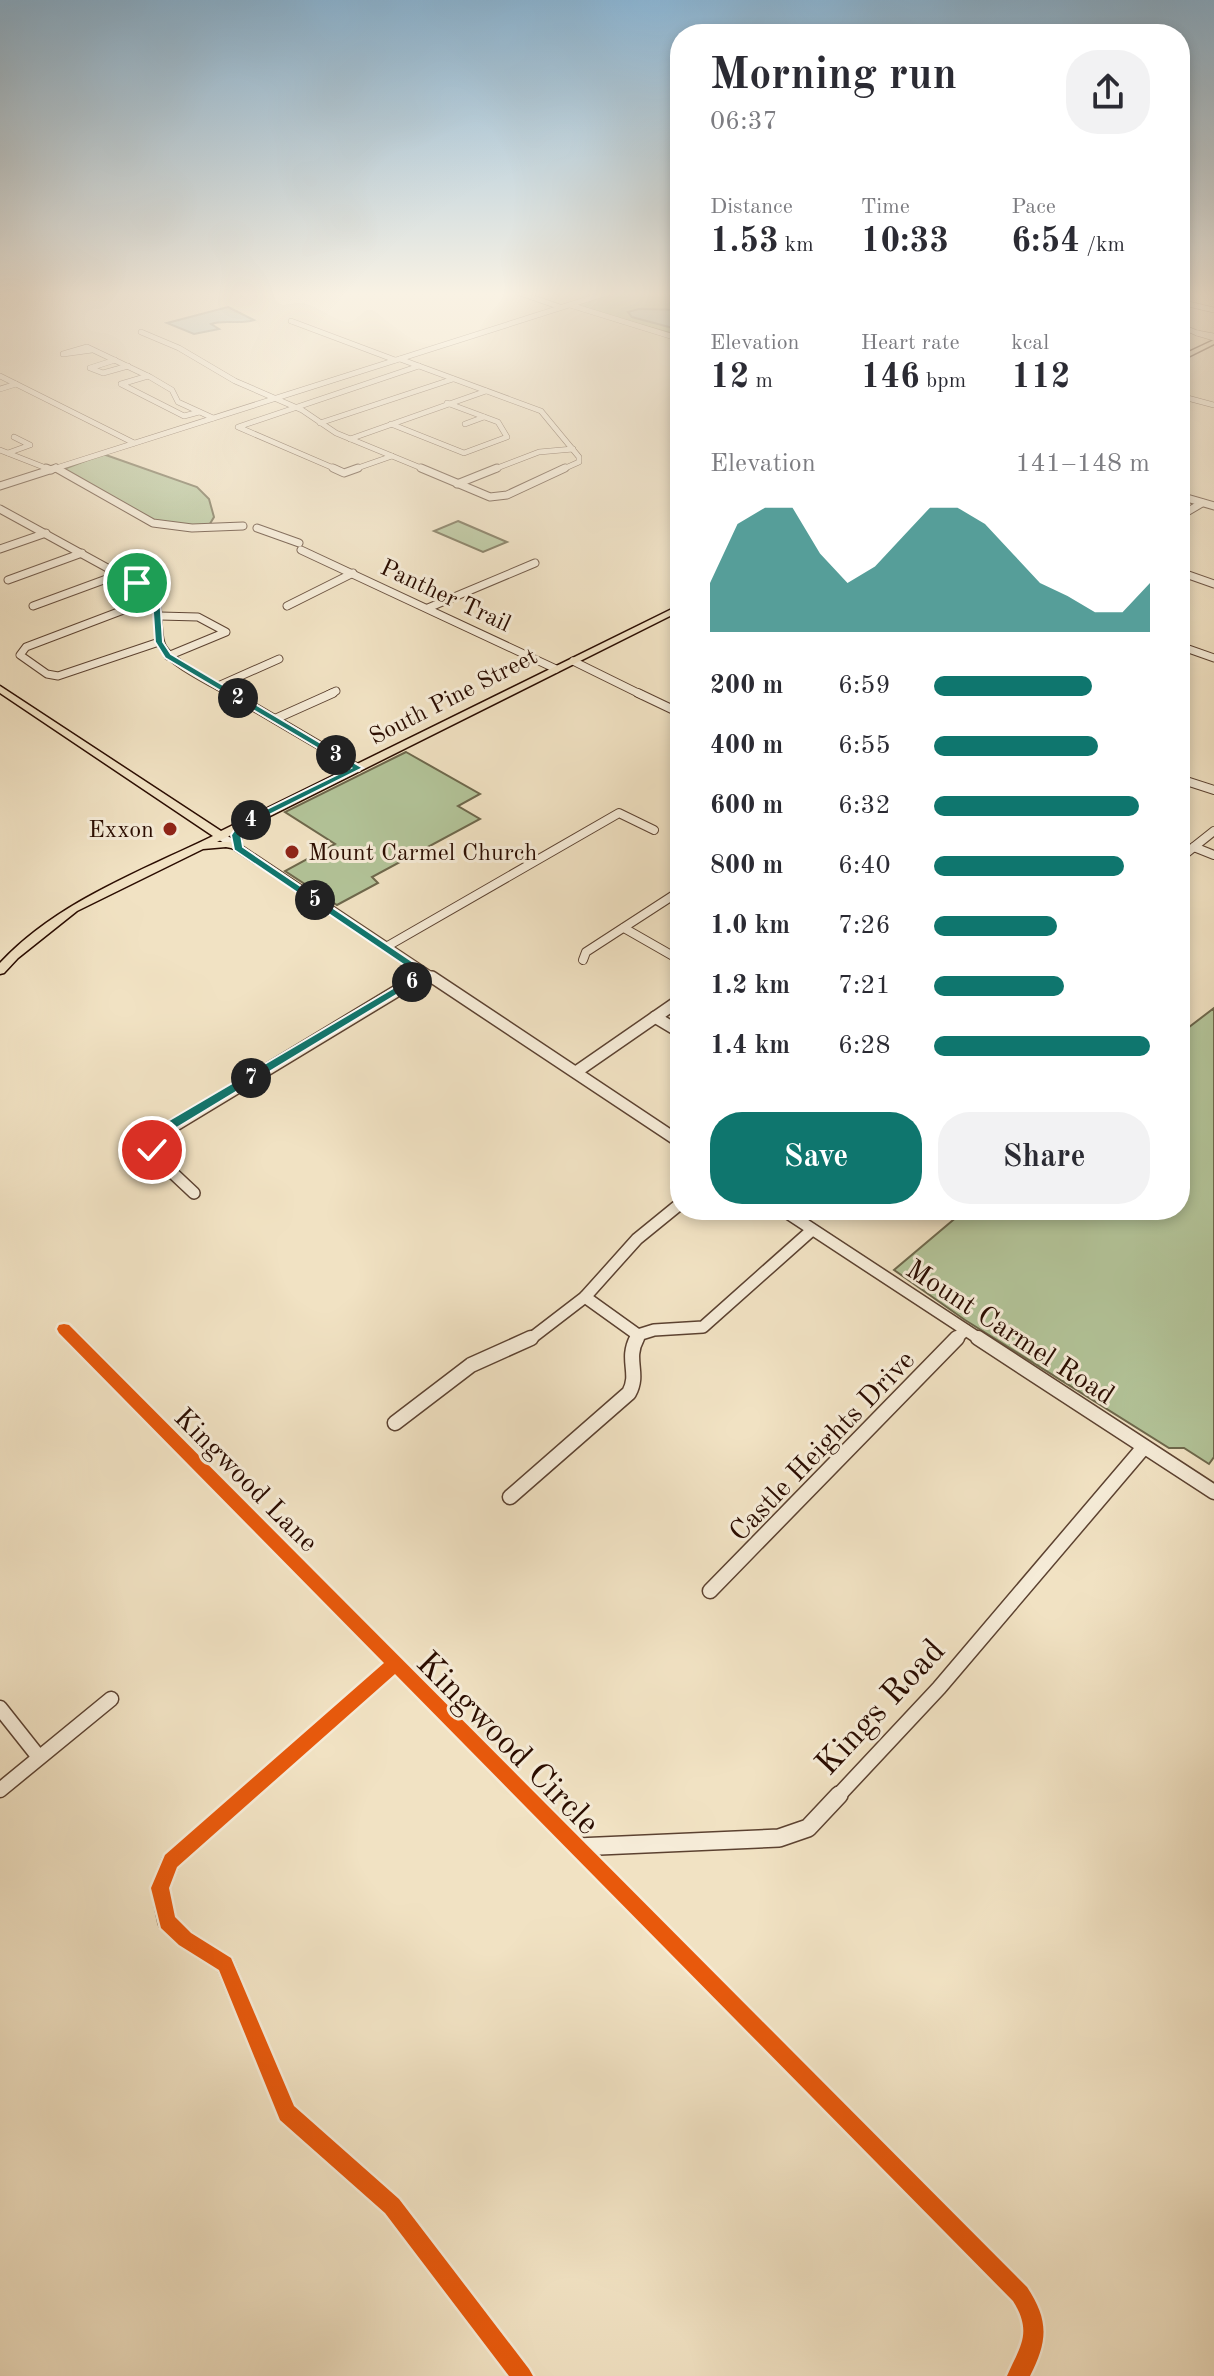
<!DOCTYPE html>
<meta charset="utf-8">
<style>
body{margin:0;font-family:"Old Standard TT",serif;background:#f2f2f3;color:#2b2b33;height:100vh;display:flex;flex-direction:column;font-size:30px;white-space:nowrap}
*{box-sizing:border-box;margin:0}
p{font-size:26px;color:#7c7c81}
.icon{flex:none;width:44px;height:44px;fill:none;stroke:currentColor;stroke-width:2;stroke-linecap:round;stroke-linejoin:round}
.map{position:relative;flex:1;overflow:hidden}
.side{position:absolute;left:670px;top:24px;width:520px;height:1196px;display:flex;flex-direction:column;background:#fff;border-radius:32px;box-shadow:0 4px 12px #0003}
.side>*{flex:none}
.pin{position:absolute;display:grid;place-items:center;width:68px;height:68px;color:#fff;margin:-34px;border:4px solid #fff;border-radius:50%;box-shadow:0 2px 8px #0007}
.km{position:absolute;width:40px;height:40px;margin:-20px;border-radius:50%;background:#222;color:#fff;font-size:22px;line-height:40px;text-align:center}
.round{display:grid;place-items:center;flex:none;width:84px;height:84px;border-radius:32px;background:#f2f2f3}
.head{display:flex;align-items:center;justify-content:space-between;height:136px;padding:0 40px}
h1{font-size:44px;font-weight:700;line-height:60px}
.metrics{display:grid;grid-template-columns:repeat(3,1fr);gap:12px;height:136px;padding:8px 40px}
.metrics div{display:grid;align-content:center}
.metrics b{font-size:34px;font-weight:700}
.metrics small{font-size:22px;font-weight:400}
.metrics p{font-size:22px}
.chart{height:224px;padding:16px 40px}
.chart p{display:flex;justify-content:space-between}
.chart svg{width:100%;height:144px;margin-top:8px;fill:#0f766e;opacity:.7}
.cta{display:flex;gap:16px;margin-top:auto;padding:16px 40px}
.cta a{flex:1;height:92px;border-radius:32px;background:#0f766e;color:#fff;font-size:32px;font-weight:700;line-height:92px;text-align:center}
.cta a+a{background:#f2f2f3;color:#2b2b33}
ul{padding:0 40px;list-style:none;font-size:26px}
li{display:grid;grid-template-columns:128px 96px 1fr;align-items:center;height:60px}
li i{height:20px;border-radius:10px;background:#0f766e}
.map>svg:first-child{display:block}
.green{fill:#b3c499;stroke:#6e684c;stroke-width:2}
.water{fill:#9fbbbe;stroke:#707572;stroke-width:2}
.lines{fill:none;stroke-linecap:round;stroke-linejoin:round}
.minor-far5-casing{stroke:#5c4231;stroke-width:6}
.minor-far4-casing{stroke:#5c4231;stroke-width:9}
.minor-far3-casing{stroke:#5c4231;stroke-width:10}
.minor-far2-casing{stroke:#5c4231;stroke-width:14}
.minor-far1-casing{stroke:#5c4231;stroke-width:17}
.minor-casing{stroke:#5c4231;stroke-width:20}
.major-casing{stroke:#2a0c00;stroke-width:3}
.minor-far5{stroke:#f6ecd8;stroke-width:5}
.minor-far4{stroke:#f6ecd8;stroke-width:7}
.minor-far3{stroke:#f6ecd8;stroke-width:8}
.minor-far2{stroke:#f6ecd8;stroke-width:11}
.minor-far1{stroke:#f6ecd8;stroke-width:14}
.minor{stroke:#f6ecd8;stroke-width:17}
.major{fill:#f1e2c3;fill-rule:evenodd}
.cycleway-casing{stroke:#f6ecd8;stroke-width:5}
.cycleway{fill:#e8590c;fill-rule:evenodd}
.route{fill:#0f766e;stroke:#fff;stroke-width:2}
.poi-dot{fill:#8f2418;stroke:#f6ecd8;stroke-width:3}
.labels{text-anchor:middle;stroke-width:6;stroke-linejoin:round;paint-order:stroke}
.far-street-label{font-size:24px;fill:#2a0c00;stroke:#f6ecd8}
.far-poi-label{font-size:24px;fill:#2a0c00;stroke:#f6ecd8;text-anchor:end}
.street-label{font-size:28px;fill:#2a0c00;stroke:#f6ecd8}
.near-street-label{font-size:34px;fill:#2a0c00;stroke:#f6ecd8}
</style>
<div class="map">
<svg width="1214" height="2376" viewBox="0 0 1214 2376">
<rect width="100%" height="100%" fill="#f1e2c3"/>
<filter id="stains"><feTurbulence type="fractalNoise" baseFrequency=".0025" numOctaves="4"/><feColorMatrix values="0 0 0 0 .2 0 0 0 0 .09 0 0 0 0 .02 0 0 0 .5 -.17"/></filter>
<radialGradient id="worn" r=".72"><stop offset=".6" stop-color="#630" stop-opacity="0"/><stop offset="1" stop-color="#630" stop-opacity=".3"/></radialGradient>
<g class="green">
<path d="M612 292H680V305L675 308H680V336L570 305Z"/>
<path d="M103 454 197 487 209 499 214 517 208 527 152 522 64 469Z"/>
<path d="M458 521 507 542 483 552 434 531Z"/>
<path d="M406 752 480 794 458 806 480 819 372 877 378 883 337 905 285 871 335 844 285 812Z"/>
<path d="M1214 1008V1457L1209 1464 1184 1448H1169L965 1320 894 1270 965 1210H1180V1034Z"/>
</g>
<g class="water">
<path d="M228 307 254 320C239 325 223 319 211 324L219 329 194 334 167 323Z"/>
<path d="M639 309 680 310V330L632 317 628 312Z"/>
</g>
<g class="lines">
<defs>
<g id="minor-far5">
<path d="M517 292 560 307"/>
<path d="M1180 302 1214 310"/>
<path d="M570 305 680 339"/>
<path d="M291 321 395 360"/>
<path d="M1180 326 1197 333"/>
<path d="M141 332 179 348 235 381 302 410 336 433 426 470"/>
<path d="M1214 336 1197 333 1214 338"/>
<path d="M92 350 63 354 87 347 150 377 172 390 178 402 213 418"/>
<path d="M400 359 541 411 579 457V462L561 470"/>
<path d="M115 360 90 368 103 373 128 366"/>
<path d="M0 376 134 443"/>
<path d="M148 376 121 384 184 416 199 412"/>
<path d="M0 389 16 384"/>
<path d="M1180 396 1214 405"/>
<path d="M320 423 453 379"/>
<path d="M391 424 464 453 507 437 498 422 447 403"/>
<path d="M465 424 484 417"/>
<path d="M350 439 486 391"/>
<path d="M0 450 51 470"/>
<path d="M8 453 30 445 14 437"/>
<path d="M56 468 60 470"/>
<path d="M50 470 610 292"/>
<path d="M338 470 238 427 419 366"/>
<path d="M352 470 392 456"/>
<path d="M492 470 539 452 573 449"/>
</g>
<g id="minor-far4">
<path d="M46 468 51 470"/>
<path d="M56 468 153 523 192 528 243 526"/>
<path d="M333 468 344 473 358 468"/>
<path d="M421 468 490 497 507 495 565 468"/>
<path d="M457 484 497 468"/>
<path d="M0 486 56 468"/>
<path d="M1180 496 1214 506"/>
<path d="M0 509 153 593C161 610 156 626 161 643 166 662 216 684 233 695"/>
<path d="M1180 516 1202 503"/>
<path d="M257 528 299 543"/>
<path d="M0 549 46 533"/>
<path d="M301 550 556 669"/>
<path d="M1180 572 1214 584"/>
<path d="M8 580 82 553"/>
<path d="M157 601 134 606 26 647 20 655 47 674 58 676 159 642"/>
<path d="M33 606 120 574"/>
<path d="M287 606 353 573"/>
<path d="M428 608 535 563"/>
<path d="M160 616 198 617 226 632 168 656"/>
<path d="M1180 646 1214 658"/>
<path d="M573 661 642 695"/>
<path d="M218 686 279 659"/>
<path d="M328 695 336 691"/>
</g>
<g id="minor-far3">
<path d="M230 693 358 768"/>
<path d="M638 693 680 713"/>
<path d="M275 719 333 693"/>
<path d="M1180 779 1214 790"/>
<path d="M219 835 435 979"/>
<path d="M1194 847 1214 855"/>
<path d="M1180 858 1214 831"/>
<path d="M624 928 680 960"/>
<path d="M386 947 619 813 654 830"/>
<path d="M583 960 586 952 680 891"/>
<path d="M417 979 425 974"/>
</g>
<g id="minor-far2">
<path d="M432 977 680 1142"/>
<path d="M655 1017 680 1032"/>
<path d="M576 1072 680 1000"/>
<path d="M194 1193 161 1162 154 1138 420 977"/>
<path d="M783 1210 981 1340"/>
<path d="M585 1297 638 1335"/>
<path d="M64 1329 75 1340"/>
<path d="M529 1340 585 1297 637 1239 680 1204"/>
<path d="M635 1340 638 1335 654 1330 703 1327 812 1230"/>
<path d="M955 1340 965 1330"/>
</g>
<g id="minor-far1">
<path d="M73 1338 528 1797"/>
<path d="M978 1338 1214 1492"/>
<path d="M395 1423 471 1365 531 1338"/>
<path d="M510 1497 629 1393C640 1373 625 1360 637 1338"/>
<path d="M710 1591 957 1338"/>
<path d="M0 1708 38 1756"/>
<path d="M0 1790 111 1699"/>
<path d="M244 1797 396 1663"/>
<path d="M837 1797 939 1688 1144 1447"/>
</g>
<g id="minor">
<path d="M246 1795 171 1861 160 1888 167 1922 185 1939 225 1964 287 2113 392 2206 522 2376"/>
<path d="M526 1795 1020 2294C1039 2324 1035 2346 1018 2376"/>
<path d="M577 1847 779 1838 808 1828 839 1795"/>
</g>
<g id="major">
<path d="M1214 340V344L1180 361V356Z"/>
<path d="M680 605V611L248 827 241 835 242 850 226 847 203 849 77 911 18 958 4 973 0 974V963C57 902 139 872 213 836L0 693V686L221 831ZM231 835 232 842H217Z"/>
</g>
</defs>
<use href="#minor-far5" class="minor-far5-casing"/>
<use href="#minor-far4" class="minor-far4-casing"/>
<use href="#minor-far3" class="minor-far3-casing"/>
<use href="#minor-far2" class="minor-far2-casing"/>
<use href="#minor-far1" class="minor-far1-casing"/>
<use href="#minor" class="minor-casing"/>
<use href="#major" class="major-casing"/>
<use href="#minor-far5" class="minor-far5"/>
<use href="#minor-far4" class="minor-far4"/>
<use href="#minor-far3" class="minor-far3"/>
<use href="#minor-far2" class="minor-far2"/>
<use href="#minor-far1" class="minor-far1"/>
<use href="#minor" class="minor"/>
<use href="#major" class="major"/>
<defs>
<path id="cycleway" d="M64 1324 69 1325 1027 2287C1049 2320 1048 2341 1030 2376H1007C1020 2346 1033 2333 1013 2301L395 1674 177 1867 169 1888 175 1917 191 1933 231 1958 294 2106 399 2199 529 2369 533 2376H509L385 2213 280 2120 219 1970 179 1945 161 1928 151 1888 165 1855 384 1663 59 1333 57 1329 59 1325Z"/>
</defs>
<use href="#cycleway" class="cycleway-casing"/>
<use href="#cycleway" class="cycleway"/>
</g>
<linearGradient id="sky" x2="0" y2="1"><stop stop-color="#8bb7d7"/><stop offset="0.47" stop-color="#f9f2e4"/><stop offset="1" stop-color="#f9f2e4" stop-opacity="0"/></linearGradient>
<rect width="1214" height="625" fill="url(#sky)"/>
<path class="route" d="M134 582H139L160 597 163 642 171 654 363 768 247 826 241 835 243 847 431 974 170 1132 152 1154 146 1150 149 1135 161 1125 417 974 234 850 231 835 240 822 351 768 165 658 155 642 152 598Z"/>
<g class="poi-dot">
<circle cx="170" cy="829" r="8"/>
<circle cx="292" cy="852" r="8"/>
</g>
<g class="labels">
<g class="far-street-label">
<text transform="translate(446 595) rotate(25)" y="8">Panther Trail</text>
<text transform="translate(453 696) rotate(-27)" y="8">South Pine Street</text>
</g>
<g class="far-poi-label">
<text x="154" y="837">Exxon</text>
<text x="308" y="860" text-anchor="start">Mount Carmel Church</text>
</g>
<g class="street-label">
<text transform="translate(1011 1331) rotate(33)" y="10">Mount Carmel Road</text>
<text transform="translate(821 1445) rotate(-46)" y="10">Castle Heights Drive</text>
<text transform="translate(247 1479) rotate(45)" y="10">Kingwood Lane</text>
</g>
<g class="near-street-label">
<text transform="translate(879 1706) rotate(-47)" y="12">Kings Road</text>
<text transform="translate(509 1742) rotate(45)" y="12">Kingwood Circle</text>
</g>
</g>
<rect width="100%" height="100%" filter="url(#stains)"/>
<rect width="100%" height="100%" fill="url(#worn)"/>
</svg>
<div class="pin" style="left:137px;top:583px;background:#1e9e55"><svg class="icon" aria-label="arrive" viewBox="0 0 24 24"><path d="M6 21V4h12l-3 4 3 4H6"/></svg></div>
<div class="pin" style="left:152px;top:1150px;background:#d93025"><svg class="icon" aria-label="check" viewBox="0 0 24 24"><path d="M5 12l5 5 9-10"/></svg></div>
<b class="km" style="left:238px;top:698px">2</b>
<b class="km" style="left:336px;top:755px">3</b>
<b class="km" style="left:251px;top:820px">4</b>
<b class="km" style="left:315px;top:900px">5</b>
<b class="km" style="left:412px;top:982px">6</b>
<b class="km" style="left:251px;top:1078px">7</b>
<section class="side">
<div class="head"><div><h1>Morning run</h1><p>06:37</p></div><a class="round"><svg class="icon" aria-label="share" viewBox="0 0 24 24"><path d="M12 15V3M7 8l5-5 5 5M5 13v7h14v-7"/></svg></a></div>
<div class="metrics">
<div><p>Distance</p><b>1.53<small> km</small></b></div>
<div><p>Time</p><b>10:33</b></div>
<div><p>Pace</p><b>6:54<small> /km</small></b></div>
</div>
<div class="metrics">
<div><p>Elevation</p><b>12<small> m</small></b></div>
<div><p>Heart rate</p><b>146<small> bpm</small></b></div>
<div><p>kcal</p><b>112</b></div>
</div>
<div class="chart"><p><span>Elevation</span>141–148 m</p>
<svg viewBox="0 0 160 44" preserveAspectRatio="none"><path d="M0 44V29L10 11L20 6L30 6L40 20L50 29L60 24L70 15L80 6L90 6L100 11L110 20L120 29L130 33L140 38L150 38L160 29V44z"/></svg>
</div>
<ul>
<li><b>200 m</b>6:59<i style="width:73%"></i></li>
<li><b>400 m</b>6:55<i style="width:76%"></i></li>
<li><b>600 m</b>6:32<i style="width:95%"></i></li>
<li><b>800 m</b>6:40<i style="width:88%"></i></li>
<li><b>1.0 km</b>7:26<i style="width:57%"></i></li>
<li><b>1.2 km</b>7:21<i style="width:60%"></i></li>
<li><b>1.4 km</b>6:28<i style="width:100%"></i></li>
</ul>
<div class="cta"><a>Save</a><a>Share</a></div>
</section>
</div>
